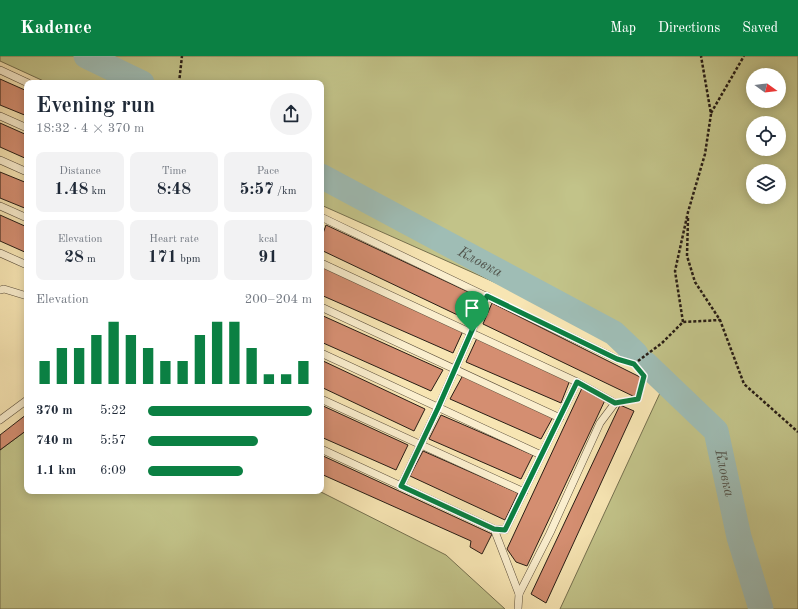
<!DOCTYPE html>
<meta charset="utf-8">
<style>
body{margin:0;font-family:"Old Standard TT",serif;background:#f2f2f3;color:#1f2937;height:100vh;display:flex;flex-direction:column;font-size:15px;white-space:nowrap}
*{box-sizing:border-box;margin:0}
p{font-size:13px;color:#747a83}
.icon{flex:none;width:22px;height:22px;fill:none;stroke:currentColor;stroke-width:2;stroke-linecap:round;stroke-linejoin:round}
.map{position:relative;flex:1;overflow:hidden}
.sheet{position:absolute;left:24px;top:24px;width:300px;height:414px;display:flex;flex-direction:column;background:#fff;border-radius:8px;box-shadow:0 2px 10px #0003}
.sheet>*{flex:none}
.needle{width:26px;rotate:105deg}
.fabs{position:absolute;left:746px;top:12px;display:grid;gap:8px}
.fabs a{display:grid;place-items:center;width:40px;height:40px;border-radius:50%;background:#fff;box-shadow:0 2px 10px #0003;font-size:20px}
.pin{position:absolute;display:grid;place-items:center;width:34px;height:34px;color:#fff;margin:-41px -17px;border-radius:50% 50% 50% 0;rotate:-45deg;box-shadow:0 0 4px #0007}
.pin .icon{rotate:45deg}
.round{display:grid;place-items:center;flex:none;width:42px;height:42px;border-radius:21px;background:#f2f2f3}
.head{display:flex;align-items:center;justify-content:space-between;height:68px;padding:0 12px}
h1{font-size:22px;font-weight:700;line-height:30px}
.figures{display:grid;grid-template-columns:repeat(3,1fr);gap:6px;height:68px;padding:4px 12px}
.figures div{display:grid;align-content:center;border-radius:8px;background:#f2f2f3;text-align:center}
.figures b{font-size:17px;font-weight:700}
.figures small{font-size:11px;font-weight:400}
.figures p{font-size:11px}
.chart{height:112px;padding:8px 12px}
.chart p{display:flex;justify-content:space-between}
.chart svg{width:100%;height:72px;margin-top:4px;stroke:#0b8043;stroke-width:6}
ul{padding:0 12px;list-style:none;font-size:13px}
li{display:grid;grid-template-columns:64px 48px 1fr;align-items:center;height:30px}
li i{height:10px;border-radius:5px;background:#0b8043}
header{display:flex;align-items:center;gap:24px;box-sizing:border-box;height:56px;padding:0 20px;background:#0b8043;color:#fff}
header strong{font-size:19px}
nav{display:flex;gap:22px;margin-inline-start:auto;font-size:14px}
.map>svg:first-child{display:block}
.green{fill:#c2c389;stroke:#75704f;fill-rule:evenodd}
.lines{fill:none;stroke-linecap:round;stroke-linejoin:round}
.river{stroke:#9fbdb5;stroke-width:25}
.building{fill:#d48e71;stroke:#281d15}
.service-casing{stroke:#5c4f3c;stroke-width:8}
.path{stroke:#281d15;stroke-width:2.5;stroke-dasharray:3 2;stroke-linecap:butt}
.service{stroke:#faeece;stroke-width:7}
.route-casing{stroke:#fff;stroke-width:8}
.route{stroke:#0b8043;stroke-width:5}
.labels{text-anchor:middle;stroke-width:3;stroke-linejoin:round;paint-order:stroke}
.water-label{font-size:15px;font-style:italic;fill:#52554d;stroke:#faeece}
</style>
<header>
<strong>Kadence</strong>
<nav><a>Map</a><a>Directions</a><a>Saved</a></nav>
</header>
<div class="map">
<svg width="798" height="553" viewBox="0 0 798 553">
<rect width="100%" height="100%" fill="#f7e5b3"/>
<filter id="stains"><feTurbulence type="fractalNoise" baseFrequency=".005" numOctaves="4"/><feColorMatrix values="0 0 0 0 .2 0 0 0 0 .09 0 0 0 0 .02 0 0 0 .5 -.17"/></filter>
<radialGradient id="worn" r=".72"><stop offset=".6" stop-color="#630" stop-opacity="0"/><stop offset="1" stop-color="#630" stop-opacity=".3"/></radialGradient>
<g class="green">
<path d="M0 0H798V553H560L660 337 631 287 321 149V27H48L0 5ZM753 19H779V45H753ZM753 67H779V93H753ZM753 115H779V141H753Z"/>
<path d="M27 374V435H319L446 499 505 553H0V394Z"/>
</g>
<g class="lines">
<g class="river">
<path d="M86 0 142 27"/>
<path id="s1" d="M321 120 614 277 636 298"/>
<path id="s2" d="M646 308 716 375 739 481 761 553"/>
</g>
</g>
<g class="building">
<path d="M0 23 27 35V60L0 49Z"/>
<path d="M0 67 27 79V103L0 91Z"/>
<path d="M0 116 27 127V153L0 142Z"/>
<path d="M0 159 27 171V197L0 185Z"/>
<path d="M326 169 477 240 466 263 321 194V183Z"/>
<path d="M321 210 463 275 453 297 321 239Z"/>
<path d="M492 247 642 322 635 341 483 268Z"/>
<path d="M321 259 443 314 431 335 321 286Z"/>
<path d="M477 282 570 324 561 347 466 306Z"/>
<path d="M321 304 425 353 414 375 321 331Z"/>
<path d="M463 319 553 361 541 383 450 343Z"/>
<path d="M582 332 606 342 527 510 516 506 507 493Z"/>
<path d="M321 349 408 389 396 414 321 381Z"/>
<path d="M620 349 634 355 546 547 531 538Z"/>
<path d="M27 358V374L0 394V379Z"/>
<path d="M441 359 533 399 521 423 429 383Z"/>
<path d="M423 395 518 437 505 464 410 420Z"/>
<path d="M321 399 492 478 482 498 470 491 471 485 321 418Z"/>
</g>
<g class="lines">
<defs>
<g id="service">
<path d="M0 14 28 27"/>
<path d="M0 60 27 72"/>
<path d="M0 104 27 116"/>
<path d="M0 150 27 162"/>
<path d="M321 161 617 303"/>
<path d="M0 197 27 209"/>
<path d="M321 207 577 326 615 347 600 367 550 477 519 538 518 553"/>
<path d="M0 234 4 233 27 240"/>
<path d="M321 251 560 362"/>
<path d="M321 297 541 399"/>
<path d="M321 343 524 436"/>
<path d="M0 364 27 344"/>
<path d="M321 393 494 473 519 538"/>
<path d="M401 430 438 352 487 240"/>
<path d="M494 473 505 474 577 326"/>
</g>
</defs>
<use href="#service" class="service-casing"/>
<g class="path">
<path d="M179 27 182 0"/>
<path d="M711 57 744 0"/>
<path d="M688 162 687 200 695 226 720 264 744 328 798 376"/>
<path d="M683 266 675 215 688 156 705 98 711 58 701 0"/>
<path d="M634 308 662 287 683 266 720 264"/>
<path d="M624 346 638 343 644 320 634 308 625 306"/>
</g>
<use href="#service" class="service"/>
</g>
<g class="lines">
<defs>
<path id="route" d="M487 240 617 303 634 308 644 320 638 343 615 347 577 326 505 474 494 473 401 430 438 352Z"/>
</defs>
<use href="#route" class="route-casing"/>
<use href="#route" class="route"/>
</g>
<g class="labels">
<g class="water-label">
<text dy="5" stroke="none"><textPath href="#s1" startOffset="181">Кловка</textPath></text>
<text dy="5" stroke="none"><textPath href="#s2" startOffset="140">Кловка</textPath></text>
</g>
</g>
<rect width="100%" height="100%" filter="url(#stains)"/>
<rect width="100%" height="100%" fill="url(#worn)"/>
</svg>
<div class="fabs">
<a><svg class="needle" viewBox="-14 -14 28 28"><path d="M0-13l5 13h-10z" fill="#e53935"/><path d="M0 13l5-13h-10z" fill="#747a83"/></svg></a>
<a><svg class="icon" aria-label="locate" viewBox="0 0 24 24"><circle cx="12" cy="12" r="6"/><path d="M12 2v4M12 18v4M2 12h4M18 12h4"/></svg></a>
<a><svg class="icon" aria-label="layers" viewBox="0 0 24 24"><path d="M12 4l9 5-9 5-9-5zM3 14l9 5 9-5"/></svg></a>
</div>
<div class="pin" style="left:472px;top:276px;background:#1e9e55"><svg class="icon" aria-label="arrive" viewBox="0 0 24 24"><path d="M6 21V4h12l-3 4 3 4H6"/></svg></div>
<section class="sheet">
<div class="head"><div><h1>Evening run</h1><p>18:32 · 4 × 370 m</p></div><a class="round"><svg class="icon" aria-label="share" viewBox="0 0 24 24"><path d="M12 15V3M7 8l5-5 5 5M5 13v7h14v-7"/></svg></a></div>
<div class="figures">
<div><p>Distance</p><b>1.48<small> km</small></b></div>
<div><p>Time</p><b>8:48</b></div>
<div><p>Pace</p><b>5:57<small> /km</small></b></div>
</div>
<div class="figures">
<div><p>Elevation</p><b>28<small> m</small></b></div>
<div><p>Heart rate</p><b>171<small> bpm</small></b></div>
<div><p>kcal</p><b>91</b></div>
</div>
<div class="chart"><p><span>Elevation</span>200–204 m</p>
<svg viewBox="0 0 160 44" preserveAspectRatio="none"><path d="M5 44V30M15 44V22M25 44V22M35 44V14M45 44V6M55 44V14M65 44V22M75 44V30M85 44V30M95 44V14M105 44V6M115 44V6M125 44V22M135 44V38M145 44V38M155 44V30"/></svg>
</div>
<ul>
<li><b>370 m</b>5:22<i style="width:100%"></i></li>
<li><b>740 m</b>5:57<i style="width:67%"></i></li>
<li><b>1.1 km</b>6:09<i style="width:58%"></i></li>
</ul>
</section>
</div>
